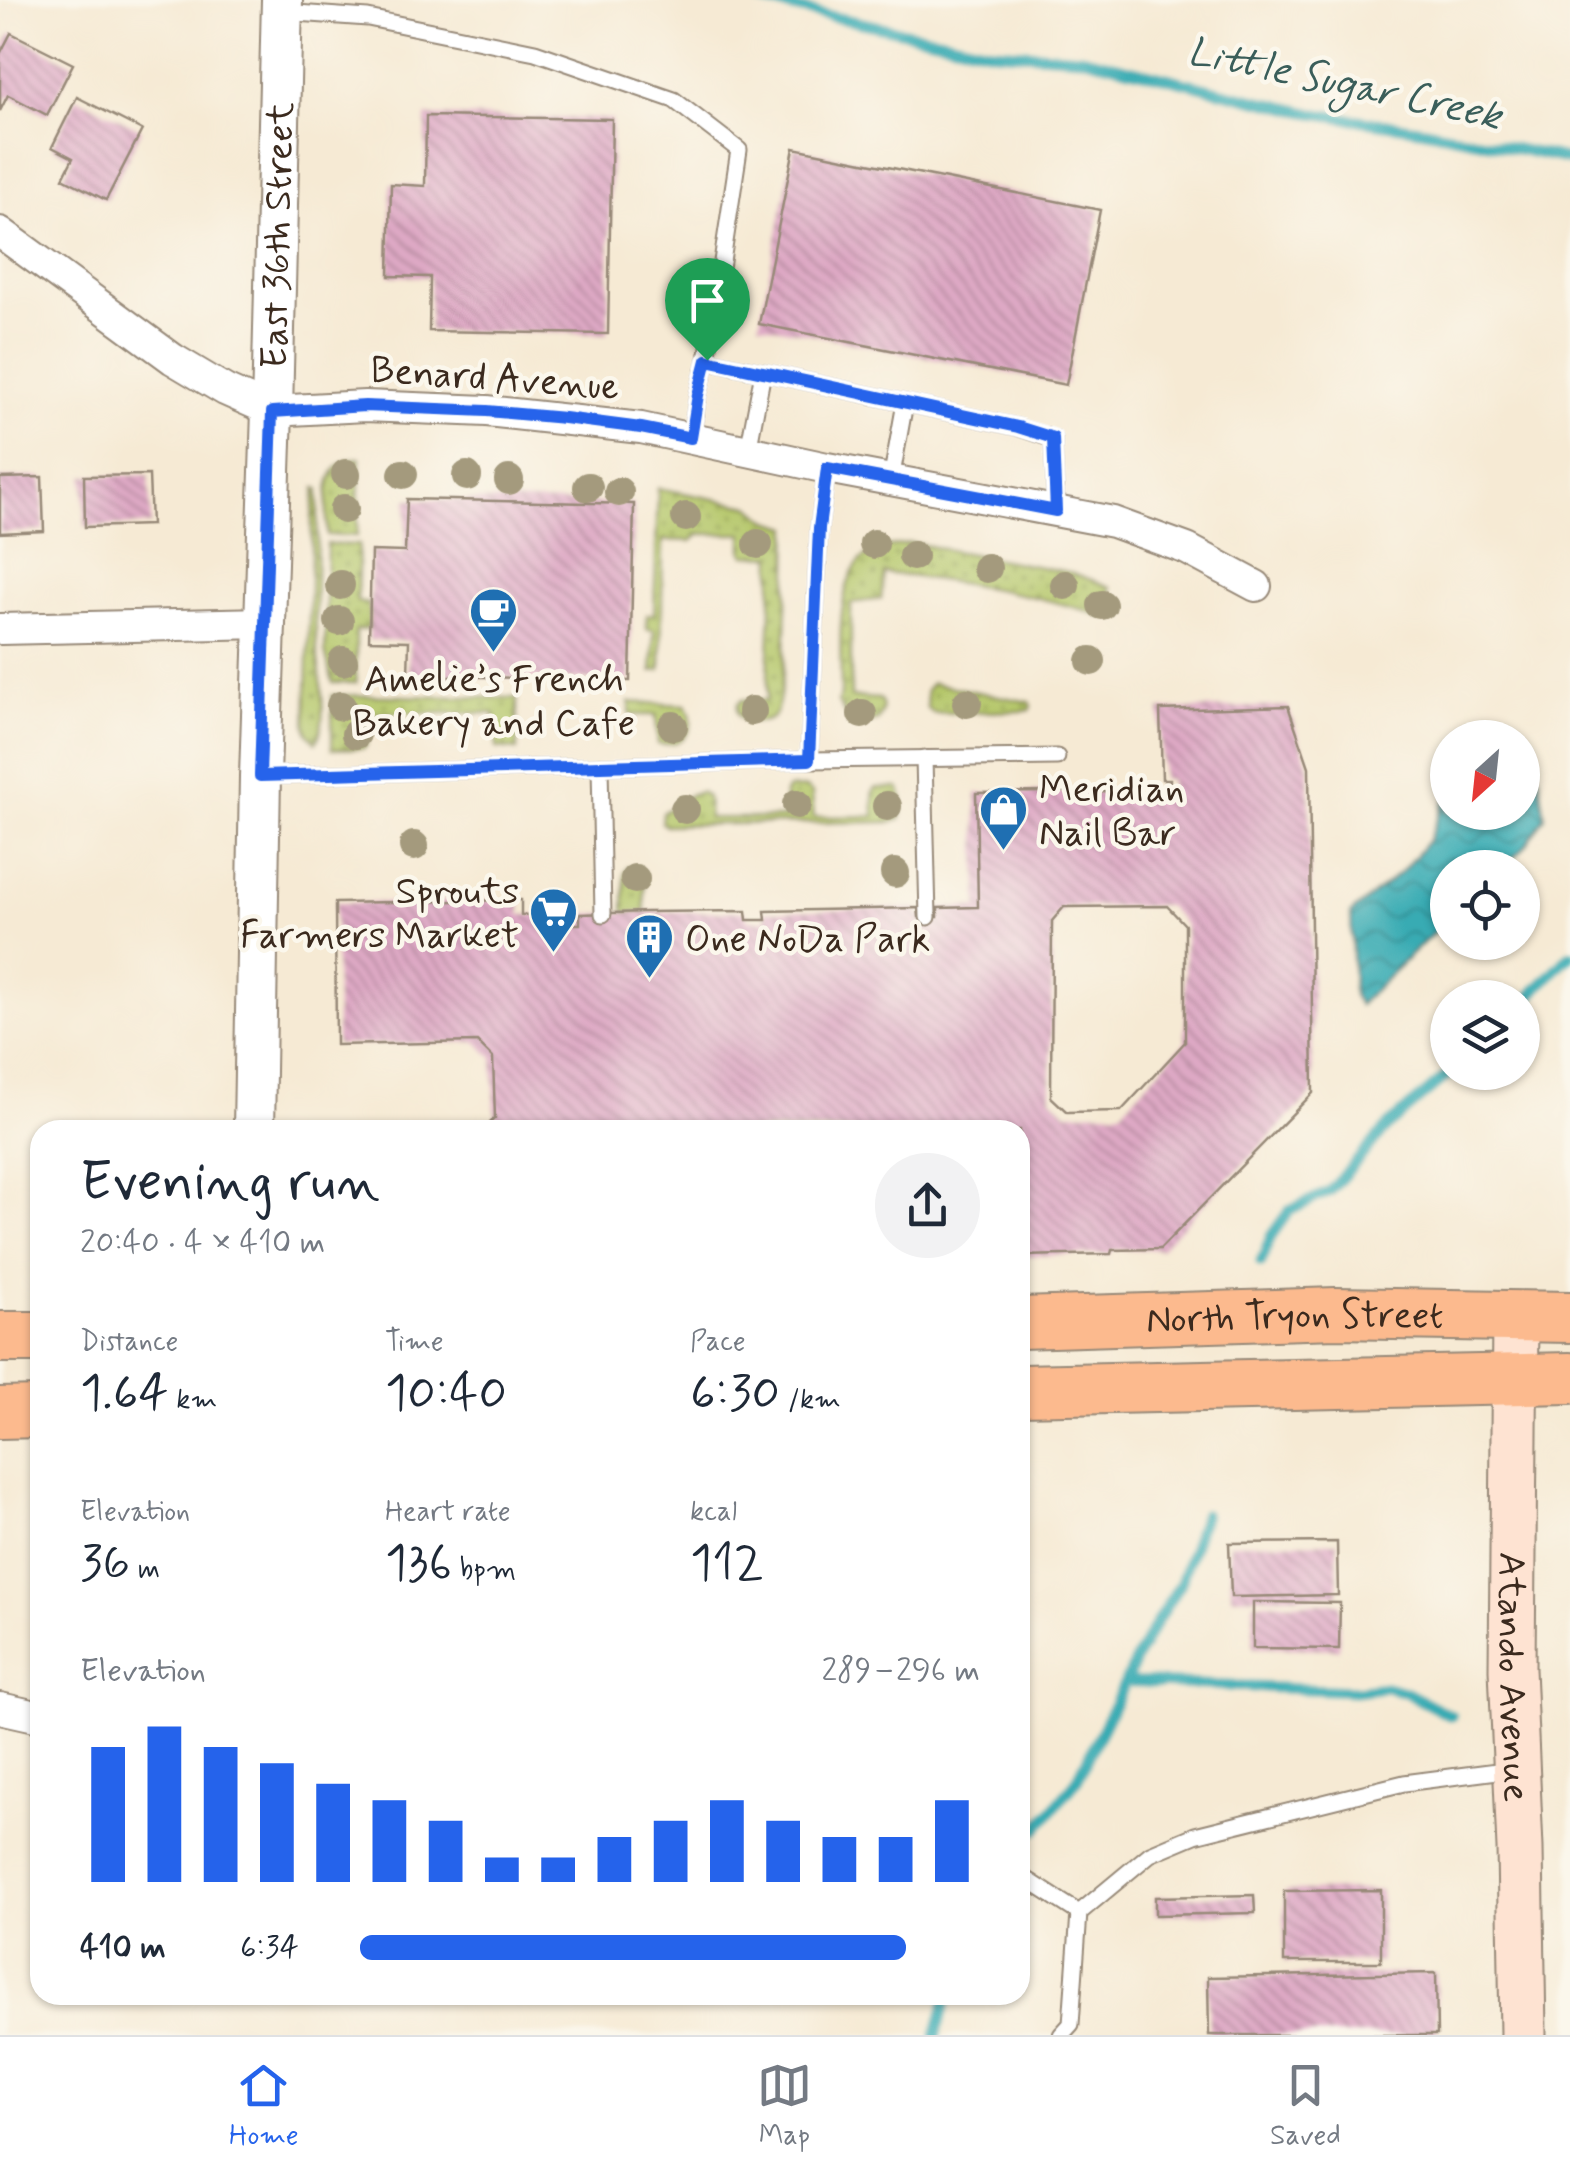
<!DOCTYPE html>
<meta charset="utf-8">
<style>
body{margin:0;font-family:Mynerve,sans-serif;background:#f2f2f3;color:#1f2937;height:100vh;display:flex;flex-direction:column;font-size:38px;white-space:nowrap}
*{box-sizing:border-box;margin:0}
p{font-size:32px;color:#747a83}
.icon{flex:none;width:55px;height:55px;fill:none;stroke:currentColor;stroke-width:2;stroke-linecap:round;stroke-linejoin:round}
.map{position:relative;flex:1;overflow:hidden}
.drawer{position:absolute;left:30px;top:1120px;width:1000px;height:885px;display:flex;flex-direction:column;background:#fff;border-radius:30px;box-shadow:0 2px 8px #0004}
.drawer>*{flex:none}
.needle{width:65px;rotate:207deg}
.fabs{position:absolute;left:1430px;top:720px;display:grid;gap:20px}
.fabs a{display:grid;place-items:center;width:110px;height:110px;border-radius:50%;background:#fff;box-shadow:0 2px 8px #0004;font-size:50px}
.pin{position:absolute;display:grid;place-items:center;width:85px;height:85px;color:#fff;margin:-102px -42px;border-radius:50% 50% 50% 0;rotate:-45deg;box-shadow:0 0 10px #0007}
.pin .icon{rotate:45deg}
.round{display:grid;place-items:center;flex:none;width:105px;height:105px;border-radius:52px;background:#f2f2f3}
.summary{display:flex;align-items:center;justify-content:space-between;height:170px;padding:0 50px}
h1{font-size:55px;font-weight:600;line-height:75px}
.stats{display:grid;grid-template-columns:repeat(3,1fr);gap:15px;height:170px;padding:10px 50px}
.stats div{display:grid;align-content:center}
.stats b{font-size:50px;font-weight:600}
.stats small{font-size:28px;font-weight:400}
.stats p{font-size:28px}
.chart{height:280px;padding:20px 50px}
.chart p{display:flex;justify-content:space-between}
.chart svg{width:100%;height:180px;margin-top:10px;stroke:#2563eb;stroke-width:6}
ul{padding:0 50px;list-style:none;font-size:32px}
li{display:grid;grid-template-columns:160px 120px 1fr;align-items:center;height:75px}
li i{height:25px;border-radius:12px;background:#2563eb}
.tab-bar{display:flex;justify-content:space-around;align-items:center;height:140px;border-top:2px solid #e0e1e3;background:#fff;font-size:28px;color:#747a83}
.tab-bar a{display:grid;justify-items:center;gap:5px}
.tab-bar .selected{color:#2563eb}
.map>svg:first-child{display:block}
.grass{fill:url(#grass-dots);stroke:#787844;stroke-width:2.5}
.water{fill:url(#water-waves);stroke:#3a6a68;stroke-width:2.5}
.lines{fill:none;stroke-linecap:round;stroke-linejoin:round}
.stream{stroke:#39abb3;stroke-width:11}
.building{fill:url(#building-back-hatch);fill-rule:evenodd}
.service-casing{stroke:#988a79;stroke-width:19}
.minor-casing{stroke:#988a79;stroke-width:34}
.tertiary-casing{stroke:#988a79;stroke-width:44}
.secondary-casing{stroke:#988a79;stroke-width:49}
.primary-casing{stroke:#988a79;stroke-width:54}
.service{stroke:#fff;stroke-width:15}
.minor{stroke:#fff;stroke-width:30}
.tertiary{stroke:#fff;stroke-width:40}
.secondary{stroke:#fee3d2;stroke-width:45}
.primary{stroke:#fcba8e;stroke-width:50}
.tree{fill:#a49a7d}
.route-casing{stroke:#fff;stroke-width:20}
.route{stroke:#2563eb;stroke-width:12}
.labels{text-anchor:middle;stroke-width:9;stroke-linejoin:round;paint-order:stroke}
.street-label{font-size:38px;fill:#3b2a1e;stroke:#fbf7ec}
.poi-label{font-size:38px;fill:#3b2a1e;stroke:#fbf7ec;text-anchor:start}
.water-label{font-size:40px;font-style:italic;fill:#3a5e5a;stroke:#fbf7ec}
</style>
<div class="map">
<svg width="1570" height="2035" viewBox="0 0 1570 2035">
<defs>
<pattern id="grass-dots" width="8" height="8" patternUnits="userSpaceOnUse" patternTransform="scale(2.5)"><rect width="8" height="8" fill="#b5c76a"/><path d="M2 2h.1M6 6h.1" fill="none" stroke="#94a257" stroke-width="1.8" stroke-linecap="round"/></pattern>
<pattern id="water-waves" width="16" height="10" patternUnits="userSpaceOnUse" patternTransform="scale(2.5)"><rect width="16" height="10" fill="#39abb3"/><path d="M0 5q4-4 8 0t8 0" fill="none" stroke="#318b91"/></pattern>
<pattern id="building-back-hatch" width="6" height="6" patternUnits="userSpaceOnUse" patternTransform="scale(2.5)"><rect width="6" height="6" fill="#dea9c5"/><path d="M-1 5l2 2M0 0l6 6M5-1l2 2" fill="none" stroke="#b58a9f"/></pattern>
</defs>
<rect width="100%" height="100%" fill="#fbf7ec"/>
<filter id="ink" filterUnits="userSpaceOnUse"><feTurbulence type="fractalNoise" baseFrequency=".01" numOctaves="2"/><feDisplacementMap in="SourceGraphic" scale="20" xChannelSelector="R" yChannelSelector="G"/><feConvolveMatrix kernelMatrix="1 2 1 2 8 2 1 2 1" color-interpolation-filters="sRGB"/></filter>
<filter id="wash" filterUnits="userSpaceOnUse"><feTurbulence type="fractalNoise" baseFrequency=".0048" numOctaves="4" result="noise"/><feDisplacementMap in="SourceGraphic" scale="40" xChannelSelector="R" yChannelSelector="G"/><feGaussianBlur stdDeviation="2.25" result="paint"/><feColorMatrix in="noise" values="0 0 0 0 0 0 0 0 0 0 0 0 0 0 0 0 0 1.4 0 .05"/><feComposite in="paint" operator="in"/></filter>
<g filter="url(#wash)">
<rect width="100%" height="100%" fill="#f6ead4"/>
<g class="grass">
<path d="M360 458 357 536 327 535C328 506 319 460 360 458Z"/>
<path d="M316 488 319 489C317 538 315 587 316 636 316 664 331 717 316 742L308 733 306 724 312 517Z"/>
<path d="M658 488 750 506 769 521 789 527C788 555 788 704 773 717 765 724 753 721 743 720 737 715 736 711 738 703L742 700H767L773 556 745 555 743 551V534H700L691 541 663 540 661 670 652 671 654 630 647 629V615L654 614Z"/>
<path d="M912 543 1073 573 1111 587 1106 617C1034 593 959 582 884 573L881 599 851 603V697L880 699C885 707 882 712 878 720L861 725C849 720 844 714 838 702L841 695C841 658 833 580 866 556 880 547 896 545 912 543Z"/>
<path d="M327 544 359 545 357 602 370 604 369 629 356 630V683H333L325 652Z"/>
<path d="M932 683 1030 702 1032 706 1030 710 1024 711 933 713 927 708 926 690Z"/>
<path d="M332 695 517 698V750L497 748 494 713H369L367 744 364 748 332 749Z"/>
<path d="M630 702 686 705C700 728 684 747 658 744L656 715H630Z"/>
<path d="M806 788 812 793 814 817 874 816 873 792 876 788H899C904 795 903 811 900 819L893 822 665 825 661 823 662 813 691 794 701 792 707 797 709 818H784L785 793 788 789Z"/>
<path d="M628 867 639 868 644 872 645 912 624 913 625 872Z"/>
</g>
<path class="water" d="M1523 771 1539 776 1545 817 1525 847 1503 867 1448 868 1447 920 1359 1005 1353 995 1351 913 1403 870 1429 839 1447 794 1448 812H1522Z"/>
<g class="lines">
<g class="stream">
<path d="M755 0 993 51 1081 57 1305 112 1425 130 1570 160"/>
<path d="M1522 1009 1535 991 1570 955"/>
<path d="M1261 1262 1271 1236 1289 1211 1330 1191 1388 1126 1451 1072"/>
<path d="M1127 1682 1355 1691 1386 1687 1405 1692 1451 1716"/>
<path d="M1036 1830 1077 1780 1144 1643 1181 1582 1204 1514"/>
<path d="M936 2035 948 1995"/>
</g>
</g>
<g id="blocks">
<g class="building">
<path d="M11 33 73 64 47 115 8 95 0 111V54Z"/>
<path d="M77 97 142 130 106 200 63 178 73 158 52 147Z"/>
<path d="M426 116 612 119 608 334 429 331 430 277 389 276 391 184 425 186Z"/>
<path d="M794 148 1100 210 1066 385 759 324Z"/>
<path d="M149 475 151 525 85 527 84 476Z"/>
<path d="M42 477 44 531 0 533V478Z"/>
<path d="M407 499 634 504 630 681 408 675 409 641 369 640 371 551 405 552Z"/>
<path d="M1288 706 1309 767 1313 1093 1160 1249 1112 1250 1111 1254 1020 1256V1130H483L495 1118 493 1058 477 1042 336 1045 335 903 521 900V915L562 914 561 924H580V914L645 912 746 911 747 920H766L765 911 918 908 919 917H938V908L978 907 976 793 1129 791V798H1170V779H1162L1160 710ZM1167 906 1185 925V1042L1121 1111 1067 1112 1051 1097 1052 921 1064 907Z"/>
<path d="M1337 1542 1338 1595 1231 1597 1229 1543Z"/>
<path d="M1253 1602 1340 1603 1339 1649 1253 1648Z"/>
<path d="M1381 1890V1962H1284V1891Z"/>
<path d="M1254 1895 1255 1913 1155 1915V1897Z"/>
<path d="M1436 1973 1437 2035H1209L1208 1977Z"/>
</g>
</g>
</g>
<g filter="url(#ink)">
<use href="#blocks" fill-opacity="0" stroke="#988a79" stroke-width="2.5"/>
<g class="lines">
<defs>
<g id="service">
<path d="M282 12 368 18 535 52 674 100 739 150 707 360 1017 427 1053 439 1056 511"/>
<path d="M691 439 698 395 707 360"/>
<path d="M748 451 763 372"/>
<path d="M891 480 905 403"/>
<path d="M924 758 928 917"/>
<path d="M809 760 819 528 827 468"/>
<path d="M600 766 603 914"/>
<path d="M260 776 809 760 1057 757"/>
<path d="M1020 1875 1079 1913 1150 1854 1195 1835 1404 1783 1513 1769"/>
<path d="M1061 2035 1071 2024 1079 1913"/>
</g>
<g id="minor">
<path d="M0 232 173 359 225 390 272 411 365 406 487 411 641 428 827 468 1113 522 1187 549 1256 586"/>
<path d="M0 629 265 623"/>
<path d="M0 1708 40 1717"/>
</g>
<g id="tertiary">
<path id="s1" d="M254 1130 260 776 272 411 282 0"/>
</g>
<g id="secondary">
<path id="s2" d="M1515 1317 1512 1669 1520 1848 1523 2035"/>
</g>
<g id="primary">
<path id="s3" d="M1020 1323 1336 1313 1570 1317"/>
<path d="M0 1337H40"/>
<path d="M1020 1390 1570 1378"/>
<path d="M0 1413 40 1412"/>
</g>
</defs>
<use href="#service" class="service-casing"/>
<use href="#minor" class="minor-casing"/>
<use href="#tertiary" class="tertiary-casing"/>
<use href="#secondary" class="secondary-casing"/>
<use href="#primary" class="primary-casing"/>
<use href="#service" class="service"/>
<use href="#minor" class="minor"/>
<use href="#tertiary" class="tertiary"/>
<use href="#secondary" class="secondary"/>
<use href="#primary" class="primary"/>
</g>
<g class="tree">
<circle cx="346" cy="474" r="15"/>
<circle cx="403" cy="474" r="15"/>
<circle cx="467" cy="476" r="15"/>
<circle cx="509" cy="480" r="15"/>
<circle cx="588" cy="487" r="15"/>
<circle cx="619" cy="492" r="15"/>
<circle cx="344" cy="509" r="15"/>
<circle cx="686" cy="517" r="15"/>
<circle cx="758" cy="544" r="15"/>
<circle cx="874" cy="544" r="15"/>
<circle cx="913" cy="556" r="15"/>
<circle cx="987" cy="568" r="15"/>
<circle cx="340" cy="585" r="15"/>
<circle cx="1065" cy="585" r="15"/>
<circle cx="1102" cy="605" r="15"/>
<circle cx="339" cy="621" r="15"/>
<circle cx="343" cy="661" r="15"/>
<circle cx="1091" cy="661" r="15"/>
<circle cx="967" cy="703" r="15"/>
<circle cx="341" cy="706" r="15"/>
<circle cx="752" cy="711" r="15"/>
<circle cx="862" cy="714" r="15"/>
<circle cx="673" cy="726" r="15"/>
<circle cx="356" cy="734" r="15"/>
<circle cx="797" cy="804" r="15"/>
<circle cx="887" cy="806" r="15"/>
<circle cx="685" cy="809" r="15"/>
<circle cx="414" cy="846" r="15"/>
<circle cx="895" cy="873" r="15"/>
<circle cx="635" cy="879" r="15"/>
</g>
</g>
<g class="lines" filter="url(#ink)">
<defs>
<path id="route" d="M707 360 1018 427 1053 438 1056 511 827 468 819 528 809 760 260 776 272 412 365 406 487 411 564 418 641 428 691 438 698 395Z"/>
</defs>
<use href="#route" class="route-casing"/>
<use href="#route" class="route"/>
</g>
<defs>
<symbol id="cafe-pin" viewBox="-11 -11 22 30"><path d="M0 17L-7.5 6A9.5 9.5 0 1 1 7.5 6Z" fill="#1f6fb2" stroke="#fbf7ec"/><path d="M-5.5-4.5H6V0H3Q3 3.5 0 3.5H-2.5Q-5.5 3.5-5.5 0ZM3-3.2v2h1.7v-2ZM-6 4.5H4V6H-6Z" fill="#fff"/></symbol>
<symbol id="shop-pin" viewBox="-11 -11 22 30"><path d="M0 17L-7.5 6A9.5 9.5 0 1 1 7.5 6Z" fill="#1f6fb2" stroke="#fbf7ec"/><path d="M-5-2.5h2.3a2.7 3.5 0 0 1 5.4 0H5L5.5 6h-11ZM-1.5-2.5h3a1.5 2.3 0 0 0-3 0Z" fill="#fff"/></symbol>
<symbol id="supermarket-pin" viewBox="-11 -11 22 30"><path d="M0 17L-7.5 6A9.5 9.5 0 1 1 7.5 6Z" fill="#1f6fb2" stroke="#fbf7ec"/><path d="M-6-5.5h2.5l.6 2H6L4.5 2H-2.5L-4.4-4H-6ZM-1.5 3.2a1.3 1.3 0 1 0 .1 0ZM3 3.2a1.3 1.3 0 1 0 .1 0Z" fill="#fff"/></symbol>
<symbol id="building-pin" viewBox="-11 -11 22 30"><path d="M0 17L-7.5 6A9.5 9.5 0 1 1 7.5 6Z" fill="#1f6fb2" stroke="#fbf7ec"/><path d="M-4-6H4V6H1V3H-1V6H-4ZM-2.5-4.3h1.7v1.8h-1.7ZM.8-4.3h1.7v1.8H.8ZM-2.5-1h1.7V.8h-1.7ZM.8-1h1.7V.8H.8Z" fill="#fff"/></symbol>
</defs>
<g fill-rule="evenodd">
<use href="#cafe-pin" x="466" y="584" width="55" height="75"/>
<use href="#shop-pin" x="976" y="782" width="55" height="75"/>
<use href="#supermarket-pin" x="526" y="884" width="55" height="75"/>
<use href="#building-pin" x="622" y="910" width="55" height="75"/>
</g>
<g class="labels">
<g class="street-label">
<text dy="13" stroke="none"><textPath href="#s1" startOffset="895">East 36th Street</textPath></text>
<text transform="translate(495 377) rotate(4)" y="13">Benard Avenue</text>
<text dy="13" stroke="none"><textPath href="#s3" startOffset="275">North Tryon Street</textPath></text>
<text dy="13" stroke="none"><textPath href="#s2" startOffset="360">Atando Avenue</textPath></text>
</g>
<g class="poi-label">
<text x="494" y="691" text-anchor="middle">Amelie’s French<tspan x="494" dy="44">Bakery and Cafe</tspan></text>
<text x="1039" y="801">Meridian<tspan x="1039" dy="44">Nail Bar</tspan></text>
<text x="519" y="903" text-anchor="end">Sprouts<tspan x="519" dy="44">Farmers Market</tspan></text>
<text x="685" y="951">One NoDa Park</text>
</g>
<g class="water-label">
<text transform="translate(1345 82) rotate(12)" y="14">Little Sugar Creek</text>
</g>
</g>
</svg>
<div class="fabs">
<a><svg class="needle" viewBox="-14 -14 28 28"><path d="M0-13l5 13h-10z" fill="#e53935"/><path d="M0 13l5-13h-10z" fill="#747a83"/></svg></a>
<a><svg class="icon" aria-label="locate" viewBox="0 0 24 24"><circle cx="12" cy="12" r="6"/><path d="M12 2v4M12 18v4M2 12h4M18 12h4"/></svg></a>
<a><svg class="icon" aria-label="layers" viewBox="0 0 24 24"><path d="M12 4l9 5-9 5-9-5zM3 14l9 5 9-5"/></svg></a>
</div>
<div class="pin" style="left:707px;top:360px;background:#1e9e55"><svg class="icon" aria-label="arrive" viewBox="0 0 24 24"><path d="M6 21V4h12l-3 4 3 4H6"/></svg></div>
<section class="drawer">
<div class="summary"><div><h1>Evening run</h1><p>20:40 · 4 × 410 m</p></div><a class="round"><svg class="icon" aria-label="share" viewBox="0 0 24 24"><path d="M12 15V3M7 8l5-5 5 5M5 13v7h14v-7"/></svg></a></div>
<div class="stats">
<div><p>Distance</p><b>1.64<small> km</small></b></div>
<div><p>Time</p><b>10:40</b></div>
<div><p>Pace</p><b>6:30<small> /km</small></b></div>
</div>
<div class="stats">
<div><p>Elevation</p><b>36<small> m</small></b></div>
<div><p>Heart rate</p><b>136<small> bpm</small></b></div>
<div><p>kcal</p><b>112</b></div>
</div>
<div class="chart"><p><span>Elevation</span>289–296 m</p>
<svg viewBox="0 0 160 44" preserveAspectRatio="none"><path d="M5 44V11M15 44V6M25 44V11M35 44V15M45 44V20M55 44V24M65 44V29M75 44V38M85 44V38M95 44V33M105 44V29M115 44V24M125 44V29M135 44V33M145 44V33M155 44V24"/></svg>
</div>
<ul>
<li><b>410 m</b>6:34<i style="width:88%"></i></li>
</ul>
</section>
</div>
<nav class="tab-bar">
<a class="selected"><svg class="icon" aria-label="home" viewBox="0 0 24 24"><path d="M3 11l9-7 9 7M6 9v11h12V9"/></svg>Home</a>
<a><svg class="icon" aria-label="map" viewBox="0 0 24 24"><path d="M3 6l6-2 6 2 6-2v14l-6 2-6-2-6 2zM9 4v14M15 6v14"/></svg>Map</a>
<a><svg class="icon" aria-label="saved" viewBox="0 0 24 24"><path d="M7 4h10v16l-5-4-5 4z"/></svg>Saved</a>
</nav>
